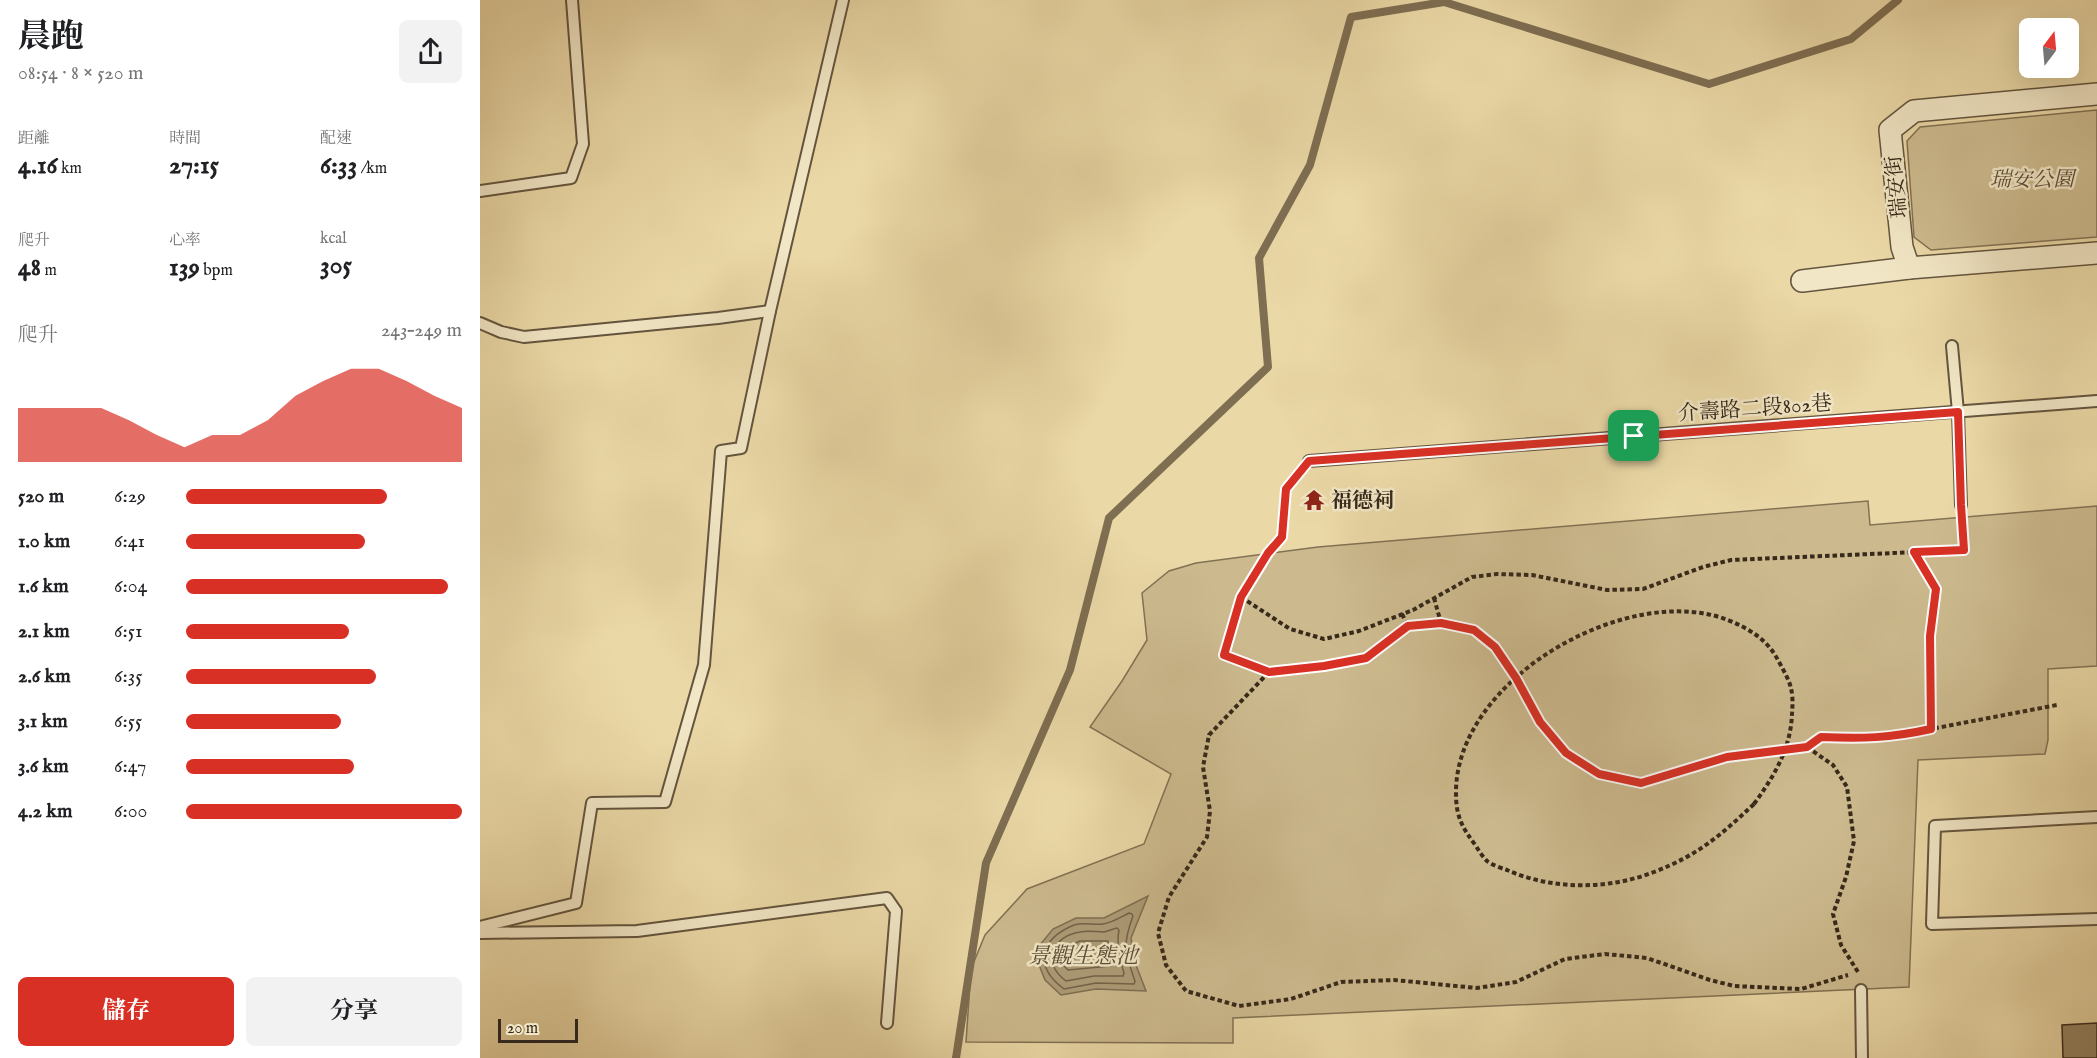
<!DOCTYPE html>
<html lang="zh-TW">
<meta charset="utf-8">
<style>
body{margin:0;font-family:"IM FELL English","Noto Serif TC",serif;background:#f2f2f2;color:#202124;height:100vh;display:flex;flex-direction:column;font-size:22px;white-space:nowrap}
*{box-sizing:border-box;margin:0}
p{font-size:20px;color:#757577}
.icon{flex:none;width:33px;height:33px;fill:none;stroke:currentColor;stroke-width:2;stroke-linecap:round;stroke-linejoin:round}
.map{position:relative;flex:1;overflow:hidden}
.sheet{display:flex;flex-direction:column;background:#fff;width:480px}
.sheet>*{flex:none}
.needle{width:39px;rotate:16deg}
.controls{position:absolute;left:1539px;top:18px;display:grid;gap:12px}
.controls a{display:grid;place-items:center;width:60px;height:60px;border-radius:9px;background:#fff;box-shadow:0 6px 24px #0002;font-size:30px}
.scale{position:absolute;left:18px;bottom:15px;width:80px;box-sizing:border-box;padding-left:6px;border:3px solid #37291b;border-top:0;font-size:16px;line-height:21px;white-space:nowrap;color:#37291b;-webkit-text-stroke:4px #f1e6c5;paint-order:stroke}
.pin{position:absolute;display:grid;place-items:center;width:51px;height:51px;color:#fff;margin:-26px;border-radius:12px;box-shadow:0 3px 9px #0006}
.round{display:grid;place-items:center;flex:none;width:63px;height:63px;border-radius:9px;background:#f2f2f2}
.overview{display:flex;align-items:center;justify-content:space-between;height:102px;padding:0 18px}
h1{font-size:33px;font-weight:700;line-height:45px}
.metrics{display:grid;grid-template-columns:repeat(3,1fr);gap:9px;height:102px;padding:6px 18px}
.metrics div{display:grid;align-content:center}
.metrics b{font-size:26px;font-weight:700}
.metrics small{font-size:16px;font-weight:400}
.metrics p{font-size:16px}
.chart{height:168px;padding:12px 18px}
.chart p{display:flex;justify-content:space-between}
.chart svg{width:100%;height:108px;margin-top:6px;fill:#d93025;opacity:.7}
.button{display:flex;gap:12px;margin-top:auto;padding:12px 18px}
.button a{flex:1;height:69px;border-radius:9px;background:#d93025;color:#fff;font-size:24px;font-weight:700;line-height:69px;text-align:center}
.button a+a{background:#f2f2f2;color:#202124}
ul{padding:0 18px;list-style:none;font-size:20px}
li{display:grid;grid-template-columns:96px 72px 1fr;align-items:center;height:45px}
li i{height:15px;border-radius:8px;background:#d93025}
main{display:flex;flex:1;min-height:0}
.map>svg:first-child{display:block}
.green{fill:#ccba8e;stroke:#827254;stroke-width:1.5}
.water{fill:#ad9c77;stroke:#7e6e52;stroke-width:1.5}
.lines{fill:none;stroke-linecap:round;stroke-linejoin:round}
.shore{stroke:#726249;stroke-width:1.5}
.stream{stroke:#7e6e52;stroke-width:8}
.building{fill:#948463;stroke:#37291b;stroke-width:1.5}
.lane-casing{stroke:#64553e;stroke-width:14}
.street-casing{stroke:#64553e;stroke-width:24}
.path{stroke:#37291b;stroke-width:4;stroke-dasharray:4.5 3;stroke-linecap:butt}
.lane{stroke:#f1e6c5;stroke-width:10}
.street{stroke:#f1e6c5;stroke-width:21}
.path-bridge{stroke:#37291b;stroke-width:4;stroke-dasharray:4.5 3;stroke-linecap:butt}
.route-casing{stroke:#fff;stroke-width:12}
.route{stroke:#d93025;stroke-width:8}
.labels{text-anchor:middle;stroke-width:5;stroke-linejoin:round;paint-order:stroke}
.park-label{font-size:21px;font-style:italic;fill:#5c4d38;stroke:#f1e6c5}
.street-label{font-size:21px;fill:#37291b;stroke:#f1e6c5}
.poi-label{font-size:21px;font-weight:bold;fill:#37291b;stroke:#f1e6c5;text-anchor:start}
.water-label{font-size:22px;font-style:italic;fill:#5a4c37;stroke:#f1e6c5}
</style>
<main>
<section class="sheet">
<div class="overview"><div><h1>晨跑</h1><p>08:54 · 8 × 520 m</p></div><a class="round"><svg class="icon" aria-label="share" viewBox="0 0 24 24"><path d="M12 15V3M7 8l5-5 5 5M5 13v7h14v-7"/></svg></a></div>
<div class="metrics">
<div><p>距離</p><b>4.16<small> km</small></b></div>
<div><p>時間</p><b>27:15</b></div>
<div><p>配速</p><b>6:33<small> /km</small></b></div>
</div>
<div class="metrics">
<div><p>爬升</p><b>48<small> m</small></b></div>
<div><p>心率</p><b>139<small> bpm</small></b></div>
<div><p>kcal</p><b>305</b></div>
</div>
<div class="chart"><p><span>爬升</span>243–249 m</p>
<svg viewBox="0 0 160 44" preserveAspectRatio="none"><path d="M0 44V22L10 22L20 22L30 22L40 27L50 33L60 38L70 33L80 33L90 27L100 17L110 11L120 6L130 6L140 11L150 17L160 22V44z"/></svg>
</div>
<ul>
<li><b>520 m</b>6:29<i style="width:73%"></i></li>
<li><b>1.0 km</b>6:41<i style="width:65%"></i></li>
<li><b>1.6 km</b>6:04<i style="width:95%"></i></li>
<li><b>2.1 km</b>6:51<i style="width:59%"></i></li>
<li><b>2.6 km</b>6:35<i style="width:69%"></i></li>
<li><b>3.1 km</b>6:55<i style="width:56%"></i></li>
<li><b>3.6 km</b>6:47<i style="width:61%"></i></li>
<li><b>4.2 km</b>6:00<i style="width:100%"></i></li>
</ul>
<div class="button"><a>儲存</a><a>分享</a></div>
</section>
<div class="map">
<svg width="1617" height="1058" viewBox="0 0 1617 1058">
<rect width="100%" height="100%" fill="#ead8a6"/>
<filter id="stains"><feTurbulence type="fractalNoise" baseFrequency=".00333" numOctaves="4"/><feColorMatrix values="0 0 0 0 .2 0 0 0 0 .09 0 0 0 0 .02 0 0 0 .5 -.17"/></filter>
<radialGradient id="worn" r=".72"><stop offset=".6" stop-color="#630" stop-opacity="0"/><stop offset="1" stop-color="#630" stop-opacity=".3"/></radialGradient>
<g class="green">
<path d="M1617 110V237L1451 250 1434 237 1427 141 1440 127Z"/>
<path d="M1388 501 1390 525 1617 506V666L1568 669V740L1565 754 1438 760 1429 987 753 1018V1043L486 1042 491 969 505 935 547 889 664 844 691 774 610 727 642 681 667 640 662 593 689 571 716 563 838 547Z"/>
</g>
<path class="water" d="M668 896 651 938 654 960 666 991 616 989 581 995 565 980 557 960 559 946 573 929 596 918H624Z"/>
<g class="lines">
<g class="shore">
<path d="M649 913 652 914 653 916C642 945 645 953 655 981L654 984 616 983 584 989C553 966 560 939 594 925 603 922 613 925 623 924 632 923 641 917 649 913Z"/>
<path d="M637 928 639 930C636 944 640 960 644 973L643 976H614L586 981C561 963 572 936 600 932 608 930 616 932 624 932 628 931 633 929 637 928Z"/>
<path d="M600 941H628L631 966 588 970 584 966 580 956 587 947Z"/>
</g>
<path class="stream" d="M476 1058 506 863 590 670 629 518 788 367 779 258 830 165 871 17 964 2 1229 84 1371 39 1418 0"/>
</g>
<path class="building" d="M1617 1023V1058H1583L1582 1025Z"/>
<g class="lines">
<defs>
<g id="lane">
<path d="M0 191 91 178 103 144 92 0"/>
<path d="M0 323 21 332 44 337 238 318 290 311"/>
<path d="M1472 346 1478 412 1481 505"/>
<path d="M829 461 1617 401"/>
<path d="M1617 817 1455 826 1452 924 1617 919"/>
<path d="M0 927 96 903 112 803 185 802 224 665 241 451 261 448 290 311 363 0"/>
<path d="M0 933 157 931 407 898 416 911 407 1023"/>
<path d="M1381 990 1382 1058"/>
</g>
<g id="street">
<path d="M1617 94 1434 111 1410 130 1422 247 1429 268 1617 253"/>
<path d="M1322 281 1429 268"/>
</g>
</defs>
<use href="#lane" class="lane-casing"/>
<use href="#street" class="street-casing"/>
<g class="path">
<path d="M1434 552 1457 589 1450 636 1451 729 1577 705"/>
<path d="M761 597 810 629 844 639 879 631 933 610 992 577 1017 574 1052 575 1127 590 1163 589 1223 567 1251 560 1484 550 1482 521"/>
<path d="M954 598 961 623 928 626 886 658 845 666 789 672 729 735 723 767 730 811 727 837 689 897 678 933 686 965 706 991 759 1006 811 999 861 982 914 980 997 988 1036 982 1085 959 1125 954 1167 958 1230 980 1254 986 1321 989 1368 975"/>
<path d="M922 614 928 626"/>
<path d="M961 623 994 630 1015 647 1036 678 1060 722 1086 753 1119 774 1161 783 1247 757 1327 747 1341 737C1381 739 1411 738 1451 729"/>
<path d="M789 672 744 655 761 597 788 553 802 537 806 490 818 474"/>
<path d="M1327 747 1353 765 1367 787 1374 841 1366 877 1353 914 1361 945 1378 972"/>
<path d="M1274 804C1240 836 1218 855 1174 872 1128 890 1072 890 1027 870 1021 868 1012 865 1007 861 1003 857 999 851 996 846 982 827 976 817 976 793 975 680 1147 581 1248 620 1270 629 1288 640 1299 662 1310 682 1314 689 1312 713"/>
</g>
<use href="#lane" class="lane"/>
<use href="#street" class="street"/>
<path class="path-bridge" d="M1274 804C1294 776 1311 749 1312 713"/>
</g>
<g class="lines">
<defs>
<path id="route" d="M1478 412 1481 505 1484 550 1434 552 1456 589 1450 636 1451 729C1410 738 1382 739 1341 737L1327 747 1247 757 1161 783 1119 774 1086 753 1060 722 1036 678 1015 647 994 630 961 623 928 626 886 658 844 666 789 672 744 655 761 597 788 553 802 537 806 489 829 461Z"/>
</defs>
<use href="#route" class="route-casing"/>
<use href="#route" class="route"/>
</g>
<defs>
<symbol id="temple-bare" viewBox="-9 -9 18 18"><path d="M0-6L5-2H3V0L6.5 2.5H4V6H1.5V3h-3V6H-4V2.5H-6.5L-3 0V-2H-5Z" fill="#8f2418" stroke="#f1e6c5" stroke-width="2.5" paint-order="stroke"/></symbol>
</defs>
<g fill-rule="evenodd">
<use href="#temple-bare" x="819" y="485" width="30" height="30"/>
</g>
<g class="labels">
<g class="park-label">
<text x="1552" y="186">瑞安公園</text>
</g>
<g class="street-label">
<text transform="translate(1416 187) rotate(-96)" y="7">瑞安街</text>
<text transform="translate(1275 408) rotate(-4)" y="7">介壽路二段802巷</text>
</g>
<g class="poi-label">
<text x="851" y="507">福德祠</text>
</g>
<g class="water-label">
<text x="603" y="963">景觀生態池</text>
</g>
</g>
<rect width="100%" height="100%" filter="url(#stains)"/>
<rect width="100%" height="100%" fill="url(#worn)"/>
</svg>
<div class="controls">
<a><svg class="needle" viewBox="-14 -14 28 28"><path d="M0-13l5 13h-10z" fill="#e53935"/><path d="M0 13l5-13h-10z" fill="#757577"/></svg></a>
</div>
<div class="scale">20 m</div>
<div class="pin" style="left:1154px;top:436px;background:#1e9e55"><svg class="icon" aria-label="arrive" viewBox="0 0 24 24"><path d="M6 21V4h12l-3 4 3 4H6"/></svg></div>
</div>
</main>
